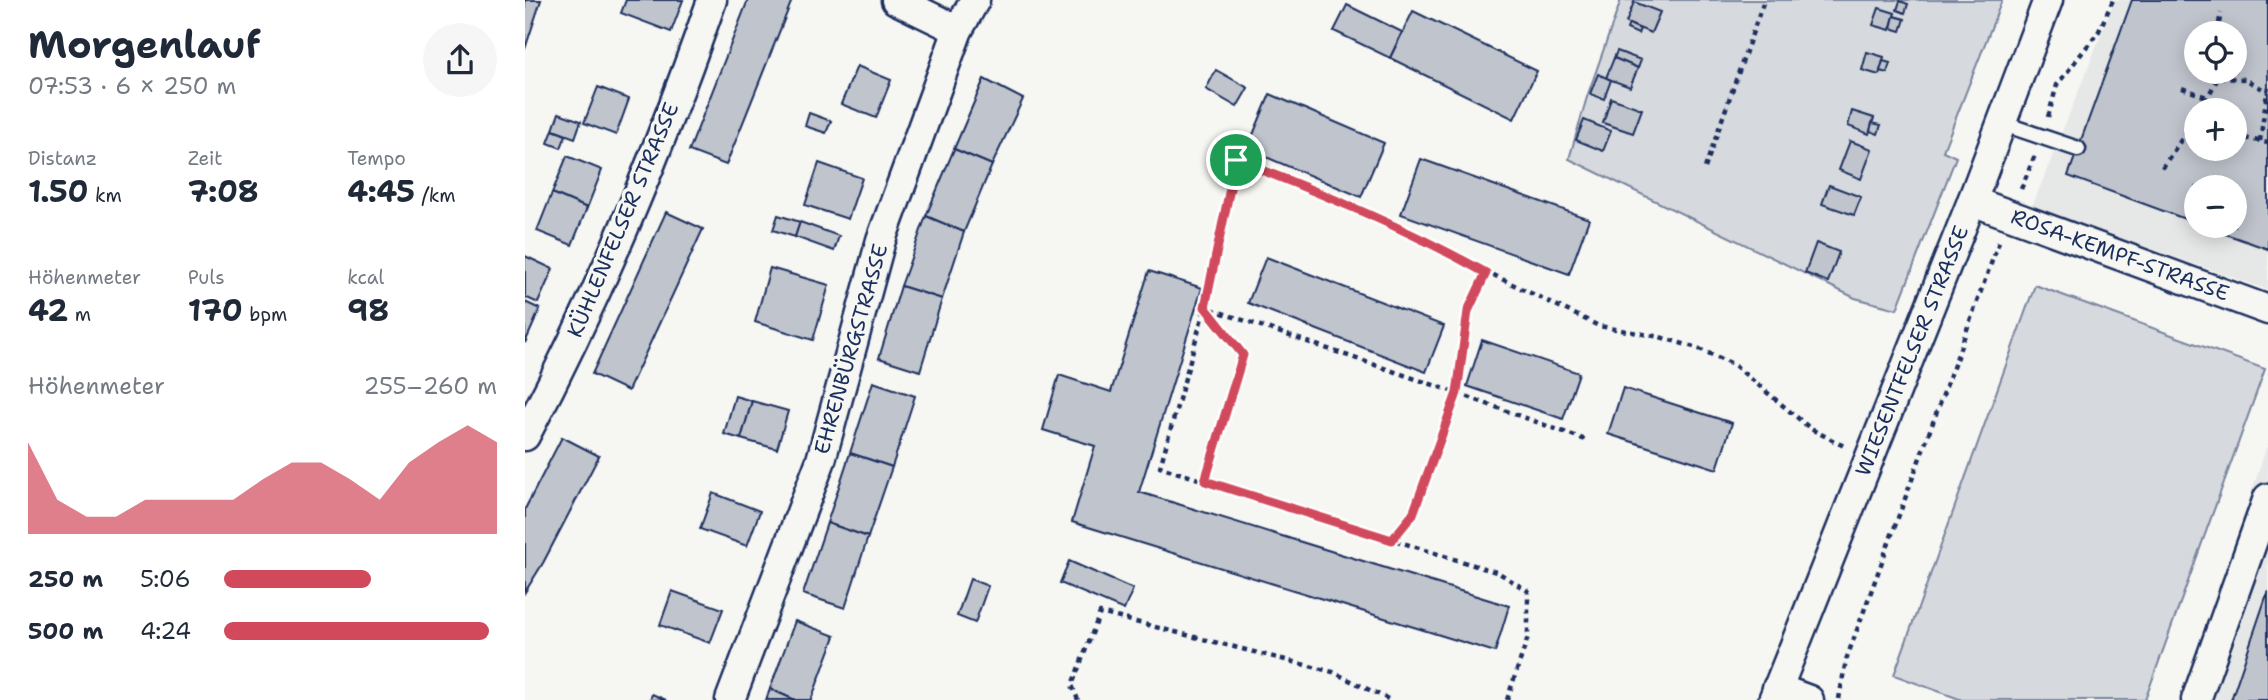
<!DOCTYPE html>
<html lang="de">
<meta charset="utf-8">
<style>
body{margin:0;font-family:"Shantell Sans",sans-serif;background:#f6f6f7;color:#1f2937;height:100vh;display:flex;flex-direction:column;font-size:26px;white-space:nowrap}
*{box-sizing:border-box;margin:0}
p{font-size:23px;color:#747a83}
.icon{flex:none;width:38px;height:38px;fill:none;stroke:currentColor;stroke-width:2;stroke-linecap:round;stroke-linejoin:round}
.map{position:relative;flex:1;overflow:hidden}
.sheet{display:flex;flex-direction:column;background:#fff;width:525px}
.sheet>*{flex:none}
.controls{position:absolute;left:1659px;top:21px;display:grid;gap:14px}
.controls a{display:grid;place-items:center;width:63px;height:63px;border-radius:50%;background:#fff;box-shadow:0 4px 18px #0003;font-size:35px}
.pin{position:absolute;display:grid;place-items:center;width:60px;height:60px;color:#fff;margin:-30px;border:4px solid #fff;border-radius:50%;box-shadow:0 2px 7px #0007}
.round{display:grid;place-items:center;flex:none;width:74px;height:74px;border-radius:37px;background:#f6f6f7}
.summary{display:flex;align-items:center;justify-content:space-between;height:119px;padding:0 28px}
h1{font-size:38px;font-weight:700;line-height:52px}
.stats{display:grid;grid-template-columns:repeat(3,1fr);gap:10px;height:119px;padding:7px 28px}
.stats div{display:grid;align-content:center}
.stats b{font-size:30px;font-weight:700}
.stats small{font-size:19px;font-weight:400}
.stats p{font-size:19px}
.chart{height:196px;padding:14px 28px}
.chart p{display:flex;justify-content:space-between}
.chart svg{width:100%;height:126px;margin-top:7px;fill:#d1495b;opacity:.7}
ul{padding:0 28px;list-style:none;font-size:23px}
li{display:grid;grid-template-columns:112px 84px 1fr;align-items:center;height:52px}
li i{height:18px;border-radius:9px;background:#d1495b}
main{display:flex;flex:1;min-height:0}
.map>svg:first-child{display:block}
.built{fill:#e6e7e7;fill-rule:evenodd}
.green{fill:#d6d9dd;stroke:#78849e;stroke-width:2}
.building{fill:#c0c4cd;stroke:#1b2f5e;stroke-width:2;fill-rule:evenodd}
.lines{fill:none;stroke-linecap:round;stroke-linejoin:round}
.service-casing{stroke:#1b2f5e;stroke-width:19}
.minor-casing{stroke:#1b2f5e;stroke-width:33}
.path{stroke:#1b2f5e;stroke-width:4.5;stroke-dasharray:5 5;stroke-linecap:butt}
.service{stroke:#f6f6f2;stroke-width:14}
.minor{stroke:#f6f6f2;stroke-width:28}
.route-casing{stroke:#fff;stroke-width:14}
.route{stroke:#d1495b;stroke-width:9}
.labels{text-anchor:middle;stroke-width:7;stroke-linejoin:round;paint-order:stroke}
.street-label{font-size:21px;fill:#1b2f5e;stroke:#f6f6f2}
</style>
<main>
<section class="sheet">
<div class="summary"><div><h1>Morgenlauf</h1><p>07:53 · 6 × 250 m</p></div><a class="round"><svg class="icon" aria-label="share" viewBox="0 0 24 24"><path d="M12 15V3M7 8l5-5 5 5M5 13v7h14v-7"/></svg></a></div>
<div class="stats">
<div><p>Distanz</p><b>1.50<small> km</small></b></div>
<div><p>Zeit</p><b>7:08</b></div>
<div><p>Tempo</p><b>4:45<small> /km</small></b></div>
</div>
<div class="stats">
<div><p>Höhenmeter</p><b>42<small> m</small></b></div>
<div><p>Puls</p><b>170<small> bpm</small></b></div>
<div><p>kcal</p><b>98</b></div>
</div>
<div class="chart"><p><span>Höhenmeter</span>255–260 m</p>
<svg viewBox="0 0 160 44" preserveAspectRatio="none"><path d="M0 44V12L10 32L20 38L30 38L40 32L50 32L60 32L70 32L80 25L90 19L100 19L110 25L120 32L130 19L140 12L150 6L160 12V44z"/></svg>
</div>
<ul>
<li><b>250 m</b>5:06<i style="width:54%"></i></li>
<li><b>500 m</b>4:24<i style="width:97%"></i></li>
</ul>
</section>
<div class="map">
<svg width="1743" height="700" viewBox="0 0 1743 700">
<rect width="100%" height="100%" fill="#f6f6f2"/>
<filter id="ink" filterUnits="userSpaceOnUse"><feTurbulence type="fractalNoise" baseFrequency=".0143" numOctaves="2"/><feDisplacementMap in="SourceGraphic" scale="14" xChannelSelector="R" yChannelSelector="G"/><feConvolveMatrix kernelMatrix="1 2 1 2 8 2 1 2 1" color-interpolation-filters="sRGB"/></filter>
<g filter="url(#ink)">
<g class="built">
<path d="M1590 0H1743V290L1507 207ZM1671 33H1710V72H1671ZM1671 110H1710V149H1671ZM1671 187H1710V226H1671Z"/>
<path d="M1743 443V700H1657Z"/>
</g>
<g class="green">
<path d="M1096 0H1477L1418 151 1431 157 1372 309 1330 298 1044 159 1062 97Z"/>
<path d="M1510 285 1740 369 1620 700H1437L1369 675Z"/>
</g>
<g class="building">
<path d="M0 0H16L0 49Z"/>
<path d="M101 0H158L146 32 96 13Z"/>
<path d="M223 0H267L201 165 164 151Z"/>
<path d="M1607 0H1743V249L1678 226H1710V187H1671V223L1543 176ZM1671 33H1710V72H1671ZM1671 110H1710V149H1671Z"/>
<path d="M1375 1 1383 4 1380 13 1372 10Z"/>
<path d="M1109 2 1135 12 1126 33 1101 23Z"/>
<path d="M822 5 877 32 865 58 809 31Z"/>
<path d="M1354 8 1370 13 1365 30 1348 25Z"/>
<path d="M888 11 1012 71 989 119 865 58Z"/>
<path d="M1369 16 1380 19 1376 31 1366 28Z"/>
<path d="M1104 24 1115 29 1113 34 1102 29Z"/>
<path d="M1092 51 1116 60 1113 68 1089 58Z"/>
<path d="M1342 52 1359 57 1354 75 1337 70Z"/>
<path d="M1089 58 1113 68 1105 87 1081 78Z"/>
<path d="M1358 61 1365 63 1362 73 1355 71Z"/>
<path d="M332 66 366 80 351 118 316 104Z"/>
<path d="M691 70 723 88 712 107 681 89Z"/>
<path d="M1073 74 1086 80 1079 99 1065 94Z"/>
<path d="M459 79 498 99 467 165 429 149Z"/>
<path d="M73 87 104 99 91 135 59 123Z"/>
<path d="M745 94 859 143 836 197 722 149Z"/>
<path d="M1086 98 1117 109 1108 133 1078 123Z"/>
<path d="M1327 111 1349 118 1344 134 1323 126Z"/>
<path d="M34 113 56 121 50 138 28 130Z"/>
<path d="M284 113 306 121 301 133 280 126Z"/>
<path d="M1059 120 1086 131 1078 151 1051 140Z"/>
<path d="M1347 123 1356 125 1353 134 1345 131Z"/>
<path d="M28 130 41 135 36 148 23 143Z"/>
<path d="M1325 141 1347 149 1336 179 1314 170Z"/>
<path d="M429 149 467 165 439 232 401 216Z"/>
<path d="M42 156 77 170 62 208 27 193Z"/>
<path d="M896 159 1064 219 1044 274 876 214Z"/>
<path d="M294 163 337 178 323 219 280 205Z"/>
<path d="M1304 185 1336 197 1329 215 1297 204Z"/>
<path d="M27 193 62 208 47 245 12 231Z"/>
<path d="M141 212 178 229 103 391 67 374Z"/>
<path d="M253 215 275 222 270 237 248 230Z"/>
<path d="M401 216 439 232 417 299 376 286Z"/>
<path d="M275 222 314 236 309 251 270 237Z"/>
<path d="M1291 243 1314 252 1303 282 1280 273Z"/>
<path d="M0 256 28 269 13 303 0 297Z"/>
<path d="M741 257 919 326 901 372 723 303Z"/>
<path d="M245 268 304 285 288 340 230 322Z"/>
<path d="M624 271 677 288 614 492 984 606 970 652 547 522 570 446 518 430 534 375 586 392Z"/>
<path d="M376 286 417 299 395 371 354 358Z"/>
<path d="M0 302 15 309 0 343Z"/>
<path d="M957 340 1054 373 1038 419 942 386Z"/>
<path d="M348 382 390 396 367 467 325 453Z"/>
<path d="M1098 388 1207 423 1192 469 1083 434Z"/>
<path d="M210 396 227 401 216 439 199 434Z"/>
<path d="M227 401 263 411 252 449 216 439Z"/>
<path d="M37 437 74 456 18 563 0 592V509Z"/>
<path d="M325 453 367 467 343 537 302 523Z"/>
<path d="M188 493 235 511 222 546 175 529Z"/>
<path d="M302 523 343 537 320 608 278 594Z"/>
<path d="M544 561 608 589 599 610 535 583Z"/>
<path d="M445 579 463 586 450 623 432 616Z"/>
<path d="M147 591 198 609 185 643 135 625Z"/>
<path d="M1743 591V700H1706Z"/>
<path d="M270 621 310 636 286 700H270L245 689Z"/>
<path d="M245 689 270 700H241Z"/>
<path d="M127 694 141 700H125Z"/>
</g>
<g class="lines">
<defs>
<path id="service" d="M1476 123 1553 149"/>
<g id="minor">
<path d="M371 0 433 30"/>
<path d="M1447 201 1743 310"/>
<path d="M0 436C74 296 135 149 187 0"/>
<path d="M1252 688 1284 700"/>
<path d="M205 700 296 460 356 240 433 30 450 0"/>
<path d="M1248 700 1447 201 1523 0"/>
<path d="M1671 700 1743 498"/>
</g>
</defs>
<use href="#service" class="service-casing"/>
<use href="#minor" class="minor-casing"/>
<g class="path">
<path d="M1692 33 1696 13"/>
<path d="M1687 72 1693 78 1720 79 1743 92"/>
<path d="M1657 88 1684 98"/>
<path d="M1676 110 1696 72"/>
<path d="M1523 117 1532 85 1574 31 1588 0"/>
<path d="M1710 136 1743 143"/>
<path d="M1735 141 1743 86"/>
<path d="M1180 168 1239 0"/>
<path d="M1637 168 1671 118"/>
<path d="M1496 189 1510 155"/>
<path d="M680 481 718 355 680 307 932 393 1061 440"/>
<path d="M867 540 888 514 932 393 943 311 961 273"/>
<path d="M1314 699 1321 660 1475 239"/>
<path d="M553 700 547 685 575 613 808 672 865 700"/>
<path d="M982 700 1003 637V591L974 573 635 467 680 307 711 160 832 209 1074 326 1135 337 1172 348 1208 364 1286 429 1321 447"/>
</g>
<use href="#service" class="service"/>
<use href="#minor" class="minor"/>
</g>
</g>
<g class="lines" filter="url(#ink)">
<defs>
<path id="route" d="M711 160C797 193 881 228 961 273L943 311 932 393 888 514 867 540 680 481 718 355 680 307Z"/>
</defs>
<use href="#route" class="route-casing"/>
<use href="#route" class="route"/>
</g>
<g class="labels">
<g class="street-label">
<text transform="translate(98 220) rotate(-67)" y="7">KÜHLENFELSER STRASSE</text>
<text transform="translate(1595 255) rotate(20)" y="7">ROSA-KEMPF-STRASSE</text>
<text transform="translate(326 349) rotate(-74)" y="7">EHRENBÜRGSTRASSE</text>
<text transform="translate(1387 351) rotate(-68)" y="7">WIESENTFELSER STRASSE</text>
</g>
</g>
</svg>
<div class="controls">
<a><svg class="icon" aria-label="locate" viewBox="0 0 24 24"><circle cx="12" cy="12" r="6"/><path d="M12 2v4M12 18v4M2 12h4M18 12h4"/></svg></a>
<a>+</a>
<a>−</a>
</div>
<div class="pin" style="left:711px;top:160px;background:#1e9e55"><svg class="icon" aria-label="arrive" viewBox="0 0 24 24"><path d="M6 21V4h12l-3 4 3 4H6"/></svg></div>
</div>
</main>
